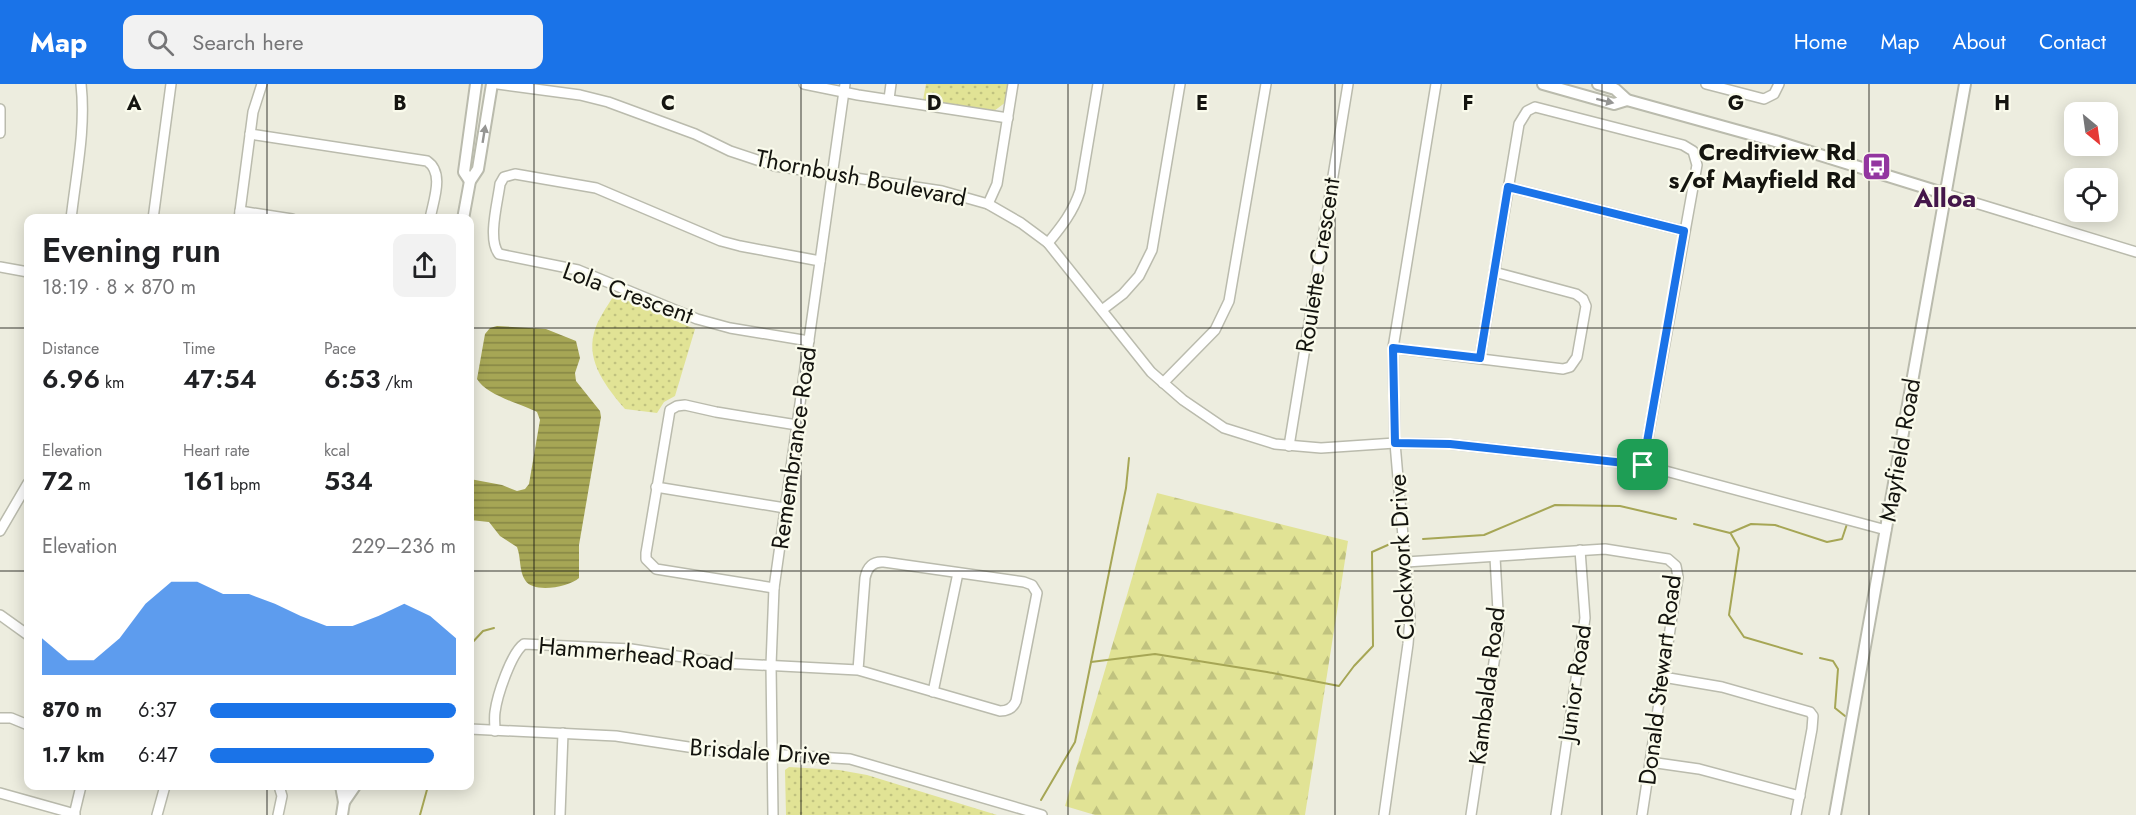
<!DOCTYPE html>
<meta charset="utf-8">
<style>
body{margin:0;font-family:Jost,sans-serif;background:#f2f2f2;color:#202124;height:100vh;display:flex;flex-direction:column;font-size:22px;white-space:nowrap}
*{box-sizing:border-box;margin:0}
p{font-size:20px;color:#757577}
.icon{flex:none;width:33px;height:33px;fill:none;stroke:currentColor;stroke-width:2;stroke-linecap:round;stroke-linejoin:round}
.map{position:relative;flex:1;overflow:hidden}
.details{position:absolute;left:24px;top:130px;width:450px;height:576px;display:flex;flex-direction:column;background:#fff;border-radius:12px;box-shadow:0 3px 15px #0003}
.details>*{flex:none}
.needle{width:39px;rotate:151deg}
.controls{position:absolute;left:2064px;top:18px;display:grid;gap:12px}
.controls a{display:grid;place-items:center;width:54px;height:54px;border-radius:12px;background:#fff;box-shadow:0 3px 15px #0003;font-size:30px}
.pin{position:absolute;display:grid;place-items:center;width:51px;height:51px;color:#fff;margin:-26px;border-radius:12px;box-shadow:0 3px 9px #0006}
.round{display:grid;place-items:center;flex:none;width:63px;height:63px;border-radius:12px;background:#f2f2f2}
.headline{display:flex;align-items:center;justify-content:space-between;height:102px;padding:0 18px}
h1{font-size:33px;font-weight:600;line-height:45px}
.stats{display:grid;grid-template-columns:repeat(3,1fr);gap:9px;height:102px;padding:6px 18px}
.stats div{display:grid;align-content:center}
.stats b{font-size:26px;font-weight:600}
.stats small{font-size:16px;font-weight:400}
.stats p{font-size:16px}
.chart{height:168px;padding:12px 18px}
.chart p{display:flex;justify-content:space-between}
.chart svg{width:100%;height:108px;margin-top:6px;fill:#1a73e8;opacity:.7}
ul{padding:0 18px;list-style:none;font-size:20px}
li{display:grid;grid-template-columns:96px 72px 1fr;align-items:center;height:45px}
li i{height:15px;border-radius:8px;background:#1a73e8}
header{display:flex;align-items:center;gap:36px;box-sizing:border-box;height:84px;padding:0 30px;background:#1a73e8;color:#fff}
header strong{font-size:28px}
nav{display:flex;gap:33px;margin-inline-start:auto;font-size:21px}
.search{width:420px;height:54px;background:#f2f2f2;display:flex;align-items:center;gap:15px;box-sizing:border-box;padding:0 21px;border-radius:12px;color:#757577;font-size:22px}
.map>svg:first-child{display:block}
.forest{fill:url(#forest-firs)}
.park{fill:url(#park-dots)}
.water{fill:url(#water-rules)}
.lines{fill:none;stroke-linecap:round;stroke-linejoin:round}
.stream{stroke:#a6a655;stroke-width:2}
.minor-casing{stroke:#babbad;stroke-width:12}
.major-casing{stroke:#babbad;stroke-width:14}
.minor{stroke:#fff;stroke-width:9}
.major{stroke:#fff;stroke-width:10}
.oneway{fill:#959593}
.route-casing{stroke:#fff;stroke-width:12}
.route{stroke:#1a73e8;stroke-width:8}
.grid{fill:none;stroke:#14140f;stroke-width:1.5;stroke-opacity:0.55}
.labels{text-anchor:middle;stroke-width:4.5;stroke-linejoin:round;paint-order:stroke}
.poi-label{font-size:24px;font-weight:bold;fill:#14140f;stroke:#fafbec;text-anchor:end}
.street-label{font-size:24px;fill:#14140f;stroke:#fafbec}
.neighbourhood-label{font-size:26px;font-weight:bold;fill:#44174a;stroke:#fafbec}
.grid-label{font-size:20px;text-anchor:middle;font-weight:bold;fill:#14140f;stroke:#fafbec;stroke-width:4.5;stroke-linejoin:round;paint-order:stroke}
</style>
<header>
<strong>Map</strong>
<div class="search"><svg class="icon" aria-label="search" viewBox="0 0 24 24"><circle cx="10" cy="10" r="6"/><path d="M15 15l6 6"/></svg>Search here</div>
<nav><a>Home</a><a>Map</a><a>About</a><a>Contact</a></nav>
</header>
<div class="map">
<svg width="2136" height="731" viewBox="0 0 2136 731">
<defs>
<pattern id="forest-firs" width="22" height="20" patternUnits="userSpaceOnUse" patternTransform="scale(1.5)"><rect width="22" height="20" fill="#e1e395"/><path d="M5 1l3.5 6h-7zM16 11l3.5 6h-7z" fill="#c0c27f"/></pattern>
<pattern id="park-dots" width="8" height="8" patternUnits="userSpaceOnUse" patternTransform="scale(1.5)"><rect width="8" height="8" fill="#e1e395"/><path d="M2 2h.1M6 6h.1" fill="none" stroke="#c0c27f" stroke-width="1.8" stroke-linecap="round"/></pattern>
<pattern id="water-rules" width="6" height="5" patternUnits="userSpaceOnUse" patternTransform="scale(1.5)"><rect width="6" height="5" fill="#a6a655"/><path d="M0 2.5h6" fill="none" stroke="#868645"/></pattern>
</defs>
<rect width="100%" height="100%" fill="#ededdf"/>
<path class="forest" d="M1157 409 1348 457 1305 731H1095L1065 722Z"/>
<g class="park">
<path d="M926 0H1009L1006 18 994 27 923 16Z"/>
<path d="M614 211 695 245 675 312 664 318 657 329 625 325C607 304 586 278 594 249 597 236 607 223 614 211Z"/>
<path d="M789 683 839 686 867 691 997 731H786L785 686Z"/>
</g>
<path class="water" d="M497 242 546 245 576 257 580 274 575 289 576 297 600 327 601 333 579 461V494C569 503 533 510 525 496 519 487 521 473 517 463L500 452 489 438 470 436V395L502 401 517 407 525 405 529 400 540 336 537 328C521 320 486 311 477 295L485 250 490 244Z"/>
<g class="lines">
<g class="stream">
<path d="M1694 440 1730 449 1751 440 1775 441 1827 458 1842 455 1847 440"/>
<path d="M1731 450 1739 464 1729 531 1744 553 1802 570"/>
<path d="M1423 455 1484 451 1555 421 1620 422 1676 435"/>
<path d="M470 561 483 547 494 544"/>
<path d="M1820 574 1833 577 1838 585 1835 624 1845 632"/>
<path d="M1091 578 1155 570 1267 588 1339 602 1354 582 1373 562 1372 468 1390 460"/>
<path d="M1041 716 1075 658 1126 404 1129 374"/>
<path d="M420 731 428 702"/>
</g>
<defs>
<g id="minor">
<path d="M498 0 580 11 608 18 695 50 730 67 775 82 942 107 988 120 1021 139 1048 159 1151 288 1183 316 1224 344 1275 360 1321 364 1395 359 1450 360 1643 381 1886 446"/>
<path d="M804 0 858 11 1008 34"/>
<path d="M1706 0 1764 15 1774 10 1779 0"/>
<path d="M889 15 891 0"/>
<path d="M0 25V49"/>
<path d="M250 50 427 77C445 89 433 117 430 135"/>
<path d="M1508 103 1684 147"/>
<path d="M1946 110 2136 168"/>
<path d="M988 120 997 100 1013 0"/>
<path d="M240 127 292 135"/>
<path d="M71 135C76 90 86 45 81 0"/>
<path d="M153 135 171 0"/>
<path d="M239 135 253 28 262 0"/>
<path d="M1048 159C1062 142 1073 128 1080 107L1098 0"/>
<path d="M0 183 28 188"/>
<path d="M1102 226 1123 210 1139 192 1152 166 1180 0"/>
<path d="M809 257 730 244 697 235 578 186 499 170C487 156 498 117 500 100L504 93 515 90 596 104 721 157 740 162 820 177"/>
<path d="M1393 264 1563 285 1570 283 1577 273 1586 222 1583 215 1576 210 1494 188"/>
<path d="M1480 274 1519 40 1527 27 1535 23 1683 61 1693 67 1697 81 1643 381"/>
<path d="M1163 299 1215 246 1229 217 1266 0"/>
<path d="M1289 362 1348 0"/>
<path d="M656 403 785 424"/>
<path d="M0 447 28 399"/>
<path d="M1406 478 1605 465 1668 475 1676 482 1678 493 1642 731"/>
<path d="M774 504 656 485 646 475V469L670 326 677 322 685 321 716 328 797 341"/>
<path d="M0 531 28 551"/>
<path d="M1663 593 1722 603 1810 628 1813 632 1812 645 1796 731"/>
<path d="M933 608 958 489"/>
<path d="M0 634H11L28 641"/>
<path d="M470 645 616 652 708 666 850 675 1042 731"/>
<path d="M495 647C495 641 494 634 495 628 497 612 511 569 524 560L631 565 722 579 858 586 1000 627C1008 627 1013 624 1016 617L1037 509 1032 501 1024 498 884 478C873 477 867 483 865 494L858 586"/>
<path d="M1650 678 1699 685 1800 712"/>
<path d="M0 709 75 730"/>
<path d="M74 731 81 702"/>
<path d="M157 731 165 702"/>
<path d="M278 731 282 712 279 702"/>
<path d="M560 731 563 649"/>
<path d="M773 731 771 581 774 504 845 0"/>
<path d="M1384 731 1408 560 1410 534 1395 359 1393 264 1436 0"/>
<path d="M1471 731 1499 545 1495 473"/>
<path d="M1556 731 1585 534 1580 466"/>
</g>
<g id="major">
<path d="M1543 0 1614 20 1627 16"/>
<path d="M1598 0 1615 5 1627 16 1775 57 1946 110"/>
<path d="M470 97 464 88 476 0"/>
<path d="M463 135 470 97 478 85 492 0"/>
<path d="M341 702 344 718 342 731"/>
<path d="M344 718 355 702"/>
<path d="M1835 731 1965 0"/>
</g>
</defs>
<use href="#minor" class="minor-casing"/>
<use href="#major" class="major-casing"/>
<use href="#minor" class="minor"/>
<use href="#major" class="major"/>
</g>
<defs><path id="oneway-solid" d="M-6-.8H1V-3.2L6.5 0L1 3.2V.8H-6Z" transform="scale(1.5)"/></defs>
<g class="oneway">
<use href="#oneway-solid" transform="translate(1605 17) rotate(14)"/>
<use href="#oneway-solid" transform="translate(484 50) rotate(-81)"/>
</g>
<g class="lines">
<defs>
<path id="route" d="M1508 103 1684 147 1643 381 1450 360 1395 359 1393 264 1480 274Z"/>
</defs>
<use href="#route" class="route-casing"/>
<use href="#route" class="route"/>
</g>
<path class="grid" d="M267 0V135M534 0V731M801 0V731M1068 0V731M1335 0V731M1602 0V731M1869 0V731M0 244H28M470 244H2136M0 487H28M470 487H2136M267 702V731"/>
<defs>
<symbol id="bus-square" viewBox="-11 -11 22 22"><rect x="-9" y="-9" width="18" height="18" rx="4" fill="#9336a0" stroke="#fafbec"/><path d="M-5-6H5V4H4V6H2V4H-2V6H-4V4H-5ZM-3.5-4V0h7V-4ZM-3.5 1.2v1.5H-2V1.2ZM2 1.2v1.5H3.5V1.2Z" fill="#fff"/></symbol>
</defs>
<g fill-rule="evenodd">
<use href="#bus-square" x="1860" y="66" width="33" height="33"/>
</g>
<g class="labels">
<g class="poi-label">
<text x="1856" y="76">Creditview Rd<tspan x="1856" dy="28">s/of Mayfield Rd</tspan></text>
</g>
<g class="street-label">
<text transform="translate(861 94) rotate(11)" y="8">Thornbush Boulevard</text>
<text transform="translate(1318 181) rotate(-81)" y="8">Roulette Crescent</text>
<text transform="translate(628 209) rotate(20)" y="8">Lola Crescent</text>
<text transform="translate(794 364) rotate(-82)" y="8">Remembrance Road</text>
<text transform="translate(1900 366) rotate(-80)" y="8">Mayfield Road</text>
<text transform="translate(1402 473) rotate(-93)" y="8">Clockwork Drive</text>
<text transform="translate(636 570) rotate(5)" y="8">Hammerhead Road</text>
<text transform="translate(1660 596) rotate(-83)" y="8">Donald Stewart Road</text>
<text transform="translate(1575 599) rotate(-82)" y="8">Junior Road</text>
<text transform="translate(1487 602) rotate(-83)" y="8">Kambalda Road</text>
<text transform="translate(760 668) rotate(4)" y="8">Brisdale Drive</text>
</g>
<g class="neighbourhood-label">
<text x="1945" y="123">Alloa</text>
</g>
</g>
<g class="grid-label">
<text x="134" y="26">A</text>
<text x="400" y="26">B</text>
<text x="668" y="26">C</text>
<text x="934" y="26">D</text>
<text x="1202" y="26">E</text>
<text x="1468" y="26">F</text>
<text x="1736" y="26">G</text>
<text x="2002" y="26">H</text>
</g>
</svg>
<div class="controls">
<a><svg class="needle" viewBox="-14 -14 28 28"><path d="M0-13l5 13h-10z" fill="#e53935"/><path d="M0 13l5-13h-10z" fill="#757577"/></svg></a>
<a><svg class="icon" aria-label="locate" viewBox="0 0 24 24"><circle cx="12" cy="12" r="6"/><path d="M12 2v4M12 18v4M2 12h4M18 12h4"/></svg></a>
</div>
<div class="pin" style="left:1643px;top:381px;background:#1e9e55"><svg class="icon" aria-label="arrive" viewBox="0 0 24 24"><path d="M6 21V4h12l-3 4 3 4H6"/></svg></div>
<section class="details">
<div class="headline"><div><h1>Evening run</h1><p>18:19 · 8 × 870 m</p></div><a class="round"><svg class="icon" aria-label="share" viewBox="0 0 24 24"><path d="M12 15V3M7 8l5-5 5 5M5 13v7h14v-7"/></svg></a></div>
<div class="stats">
<div><p>Distance</p><b>6.96<small> km</small></b></div>
<div><p>Time</p><b>47:54</b></div>
<div><p>Pace</p><b>6:53<small> /km</small></b></div>
</div>
<div class="stats">
<div><p>Elevation</p><b>72<small> m</small></b></div>
<div><p>Heart rate</p><b>161<small> bpm</small></b></div>
<div><p>kcal</p><b>534</b></div>
</div>
<div class="chart"><p><span>Elevation</span>229–236 m</p>
<svg viewBox="0 0 160 44" preserveAspectRatio="none"><path d="M0 44V29L10 38L20 38L30 29L40 15L50 6L60 6L70 11L80 11L90 15L100 20L110 24L120 24L130 20L140 15L150 20L160 29V44z"/></svg>
</div>
<ul>
<li><b>870 m</b>6:37<i style="width:100%"></i></li>
<li><b>1.7 km</b>6:47<i style="width:91%"></i></li>
</ul>
</section>
</div>
